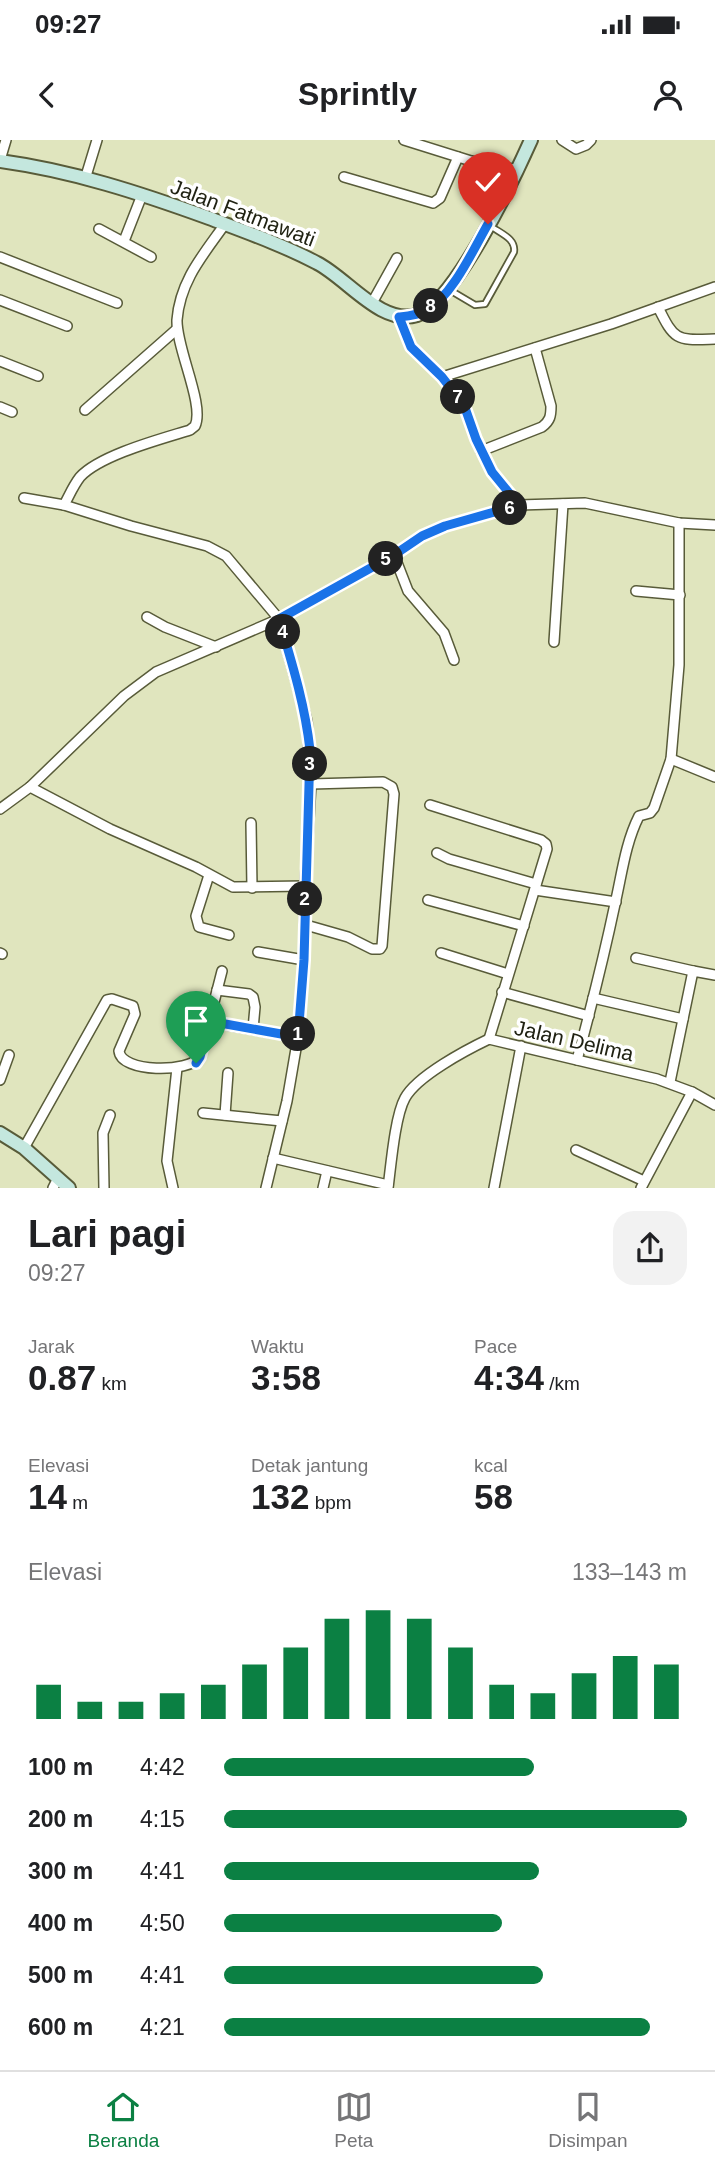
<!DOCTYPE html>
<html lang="id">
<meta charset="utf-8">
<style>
body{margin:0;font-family:Arial,sans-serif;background:#f2f2f2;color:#202124;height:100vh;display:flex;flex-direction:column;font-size:26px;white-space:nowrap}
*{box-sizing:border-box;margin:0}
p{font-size:23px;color:#757577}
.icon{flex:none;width:38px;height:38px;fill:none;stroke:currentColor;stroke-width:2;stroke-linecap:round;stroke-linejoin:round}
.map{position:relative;height:1048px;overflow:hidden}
.side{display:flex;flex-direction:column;background:#fff;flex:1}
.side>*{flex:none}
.pin{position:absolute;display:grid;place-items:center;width:60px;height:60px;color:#fff;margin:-72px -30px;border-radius:50% 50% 50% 0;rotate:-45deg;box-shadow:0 0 7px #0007}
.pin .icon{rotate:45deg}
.km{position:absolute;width:35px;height:35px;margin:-18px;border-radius:50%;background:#222;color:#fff;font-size:19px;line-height:35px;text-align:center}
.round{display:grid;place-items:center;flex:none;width:74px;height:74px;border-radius:21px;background:#f2f2f2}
.head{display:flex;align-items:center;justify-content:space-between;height:119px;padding:0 28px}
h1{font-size:38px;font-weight:800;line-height:52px}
.metrics{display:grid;grid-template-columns:repeat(3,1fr);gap:10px;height:119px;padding:7px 28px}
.metrics div{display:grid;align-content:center}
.metrics b{font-size:35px;font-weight:800}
.metrics small{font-size:19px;font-weight:400}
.metrics p{font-size:19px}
.chart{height:196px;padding:14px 28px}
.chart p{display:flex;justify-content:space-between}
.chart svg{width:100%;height:126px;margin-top:7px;stroke:#0b8043;stroke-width:6}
ul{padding:0 28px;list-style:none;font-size:23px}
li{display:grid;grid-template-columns:112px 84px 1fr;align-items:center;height:52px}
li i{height:18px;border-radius:9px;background:#0b8043}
.status{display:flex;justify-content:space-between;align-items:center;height:49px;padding:0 35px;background:#fff;direction:ltr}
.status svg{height:19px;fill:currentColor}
header{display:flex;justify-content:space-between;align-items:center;height:91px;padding:0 28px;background:#fff;font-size:32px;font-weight:800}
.menu{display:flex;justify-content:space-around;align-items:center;height:98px;border-top:2px solid #e0e0e0;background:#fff;font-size:19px;color:#757577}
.menu a{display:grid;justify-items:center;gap:4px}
.menu .selected{color:#0b8043}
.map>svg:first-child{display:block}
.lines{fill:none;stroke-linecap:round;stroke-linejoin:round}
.lane-casing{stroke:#585b39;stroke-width:8}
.street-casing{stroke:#585b39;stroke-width:12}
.secondary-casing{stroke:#585b39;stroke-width:16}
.lane{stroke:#fff;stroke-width:4.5}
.street{stroke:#fff;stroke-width:9}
.secondary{stroke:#c4e7de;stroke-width:12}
.route-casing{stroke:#fff;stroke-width:14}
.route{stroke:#1a73e8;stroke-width:9}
.labels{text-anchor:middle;stroke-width:7;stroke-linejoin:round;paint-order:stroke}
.street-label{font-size:21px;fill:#202213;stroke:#fff}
</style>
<div class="status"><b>09:27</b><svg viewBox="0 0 49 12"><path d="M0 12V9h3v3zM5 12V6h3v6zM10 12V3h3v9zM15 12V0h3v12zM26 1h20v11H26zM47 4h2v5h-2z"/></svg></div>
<header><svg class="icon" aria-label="back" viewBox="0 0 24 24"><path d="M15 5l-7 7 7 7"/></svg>Sprintly<svg class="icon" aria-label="person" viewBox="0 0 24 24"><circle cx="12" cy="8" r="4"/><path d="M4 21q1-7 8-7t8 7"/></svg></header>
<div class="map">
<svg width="715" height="1048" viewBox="0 0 715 1048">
<rect width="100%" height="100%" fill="#e0e5be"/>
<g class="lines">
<defs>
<path id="lane" d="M448 149 475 165 485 164 514 112C516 99 502 94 492 87"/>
<g id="street">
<path d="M404 0 471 21 518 30"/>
<path d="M562 0 576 9 586 5 591 0"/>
<path d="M0 20 6 0"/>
<path d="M86 36 97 0"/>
<path d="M344 37 433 63 440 58 458 17"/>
<path d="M99 89 151 117"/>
<path d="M124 101 142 55"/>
<path d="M0 117 117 163"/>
<path d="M0 160 67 186"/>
<path d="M372 163 397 118"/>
<path d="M658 167C675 202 677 200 715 199"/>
<path d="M399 177 411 207 442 237 464 265 476 299 492 332 519 365"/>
<path d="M0 221 38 236"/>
<path d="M442 237 611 184 715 147"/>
<path d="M0 267 12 272"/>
<path d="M85 270 177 189"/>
<path d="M481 311 542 287C550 281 551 276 551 266L535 208"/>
<path d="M24 358 64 365 131 386 207 406 226 416 279 479 307 581 311 644 305 746 304 820 298 897 287 961 266 1048"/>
<path d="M64 365C69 356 73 346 80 337 100 315 161 299 190 290L195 286C205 265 176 208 177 180 180 141 203 115 225 84"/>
<path d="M394 415 408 451 444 493 454 520"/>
<path d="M636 451 680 455"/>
<path d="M147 477 165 487 216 507"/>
<path d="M554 502 563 364"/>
<path d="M671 619 715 637"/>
<path d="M30 647 110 689 196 727 233 747 305 746"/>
<path d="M430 665 541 700 546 704 547 709 489 899"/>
<path d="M0 669 30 647 124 556 156 532 279 479 394 415 422 396 445 386 519 365 585 363 679 383 715 385"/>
<path d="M251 683 252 748"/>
<path d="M437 713 449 719 536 744"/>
<path d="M209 735 196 776 199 787 229 795"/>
<path d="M535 750 616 762"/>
<path d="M428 760 524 786"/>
<path d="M306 785 348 797 372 809H380L382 806 394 654 392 647 383 642 311 644"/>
<path d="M258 812 304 820"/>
<path d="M0 813 2 814"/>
<path d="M441 813 508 834"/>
<path d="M636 818 693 831"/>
<path d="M217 850 249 854 253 857 255 867 253 889"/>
<path d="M502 852 589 876"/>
<path d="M593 858 683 879"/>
<path d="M209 882 298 897"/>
<path d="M577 920C591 868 604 816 615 764 622 734 625 704 639 676L650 673 654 668 671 619 679 525V383"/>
<path d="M0 940 9 915"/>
<path d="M670 942 693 831 715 835"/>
<path d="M692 952 715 965"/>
<path d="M203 973 282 981"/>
<path d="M225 975 228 933"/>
<path d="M24 1008 107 860 112 859 133 866 135 874 119 911C121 933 189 933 200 917L222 831"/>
<path d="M576 1010 644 1041"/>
<path d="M273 1018 388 1045"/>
<path d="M53 1048 58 1038"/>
<path d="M104 1048 103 993 110 975"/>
<path d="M173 1048 167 1021 177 928"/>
<path d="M323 1048 327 1031"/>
<path d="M388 1048C391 1025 395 976 405 958 417 936 466 910 489 899L657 939 692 952 641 1048"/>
<path d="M494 1048 521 906"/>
</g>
<g id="secondary">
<path d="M0 21C73 31 140 53 209 78 246 92 283 105 317 123 347 138 381 186 417 175 455 163 514 38 531 0"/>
<path d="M0 993 24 1008 69 1048"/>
</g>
</defs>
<use href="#lane" class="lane-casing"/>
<use href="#street" class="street-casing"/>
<use href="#secondary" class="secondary-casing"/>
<use href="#lane" class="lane"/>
<use href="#street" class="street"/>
<use href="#secondary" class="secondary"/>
</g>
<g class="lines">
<defs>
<path id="route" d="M196 923 200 917 209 881 298 897 304 820 310 610C305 565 292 523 279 479L394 415 422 396 445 386 519 365 492 332 476 299 464 265 442 237 411 207 399 177C408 176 418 175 426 171 453 155 473 110 488 84"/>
</defs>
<use href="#route" class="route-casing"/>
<use href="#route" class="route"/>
</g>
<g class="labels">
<g class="street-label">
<text transform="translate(243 73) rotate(21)" y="7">Jalan Fatmawati</text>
<text transform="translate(574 901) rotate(13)" y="7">Jalan Delima</text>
</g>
</g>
</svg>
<div class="pin" style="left:196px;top:923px;background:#1e9e55"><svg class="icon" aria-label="arrive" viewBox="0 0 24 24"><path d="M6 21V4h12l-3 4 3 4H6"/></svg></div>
<div class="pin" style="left:488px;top:84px;background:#d93025"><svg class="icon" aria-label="check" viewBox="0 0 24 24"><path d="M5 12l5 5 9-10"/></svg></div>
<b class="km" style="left:298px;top:894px">1</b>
<b class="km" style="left:305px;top:759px">2</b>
<b class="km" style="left:310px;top:624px">3</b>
<b class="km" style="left:283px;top:492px">4</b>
<b class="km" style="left:386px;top:419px">5</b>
<b class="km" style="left:510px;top:368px">6</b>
<b class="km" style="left:458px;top:257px">7</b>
<b class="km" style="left:431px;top:166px">8</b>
</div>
<section class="side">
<div class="head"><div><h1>Lari pagi</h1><p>09:27</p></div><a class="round"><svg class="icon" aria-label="share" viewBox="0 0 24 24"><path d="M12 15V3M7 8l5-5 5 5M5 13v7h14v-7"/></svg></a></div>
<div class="metrics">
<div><p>Jarak</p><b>0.87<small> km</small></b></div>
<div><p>Waktu</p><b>3:58</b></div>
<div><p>Pace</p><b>4:34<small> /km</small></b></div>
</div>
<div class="metrics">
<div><p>Elevasi</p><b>14<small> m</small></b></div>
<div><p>Detak jantung</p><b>132<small> bpm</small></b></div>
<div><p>kcal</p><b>58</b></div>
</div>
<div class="chart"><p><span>Elevasi</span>133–143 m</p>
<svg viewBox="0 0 160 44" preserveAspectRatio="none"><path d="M5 44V32M15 44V38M25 44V38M35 44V35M45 44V32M55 44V25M65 44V19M75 44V9M85 44V6M95 44V9M105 44V19M115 44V32M125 44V35M135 44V28M145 44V22M155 44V25"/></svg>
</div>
<ul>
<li><b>100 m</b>4:42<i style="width:67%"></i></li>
<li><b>200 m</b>4:15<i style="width:100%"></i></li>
<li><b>300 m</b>4:41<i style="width:68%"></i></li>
<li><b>400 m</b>4:50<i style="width:60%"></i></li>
<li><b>500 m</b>4:41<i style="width:69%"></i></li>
<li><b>600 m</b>4:21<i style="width:92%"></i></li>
</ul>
</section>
<nav class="menu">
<a class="selected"><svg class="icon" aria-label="home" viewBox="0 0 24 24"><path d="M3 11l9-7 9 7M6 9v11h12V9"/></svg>Beranda</a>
<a><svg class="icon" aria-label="map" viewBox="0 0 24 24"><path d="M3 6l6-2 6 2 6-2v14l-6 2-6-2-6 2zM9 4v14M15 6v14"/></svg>Peta</a>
<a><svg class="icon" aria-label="saved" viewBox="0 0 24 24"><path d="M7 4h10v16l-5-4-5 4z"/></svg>Disimpan</a>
</nav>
